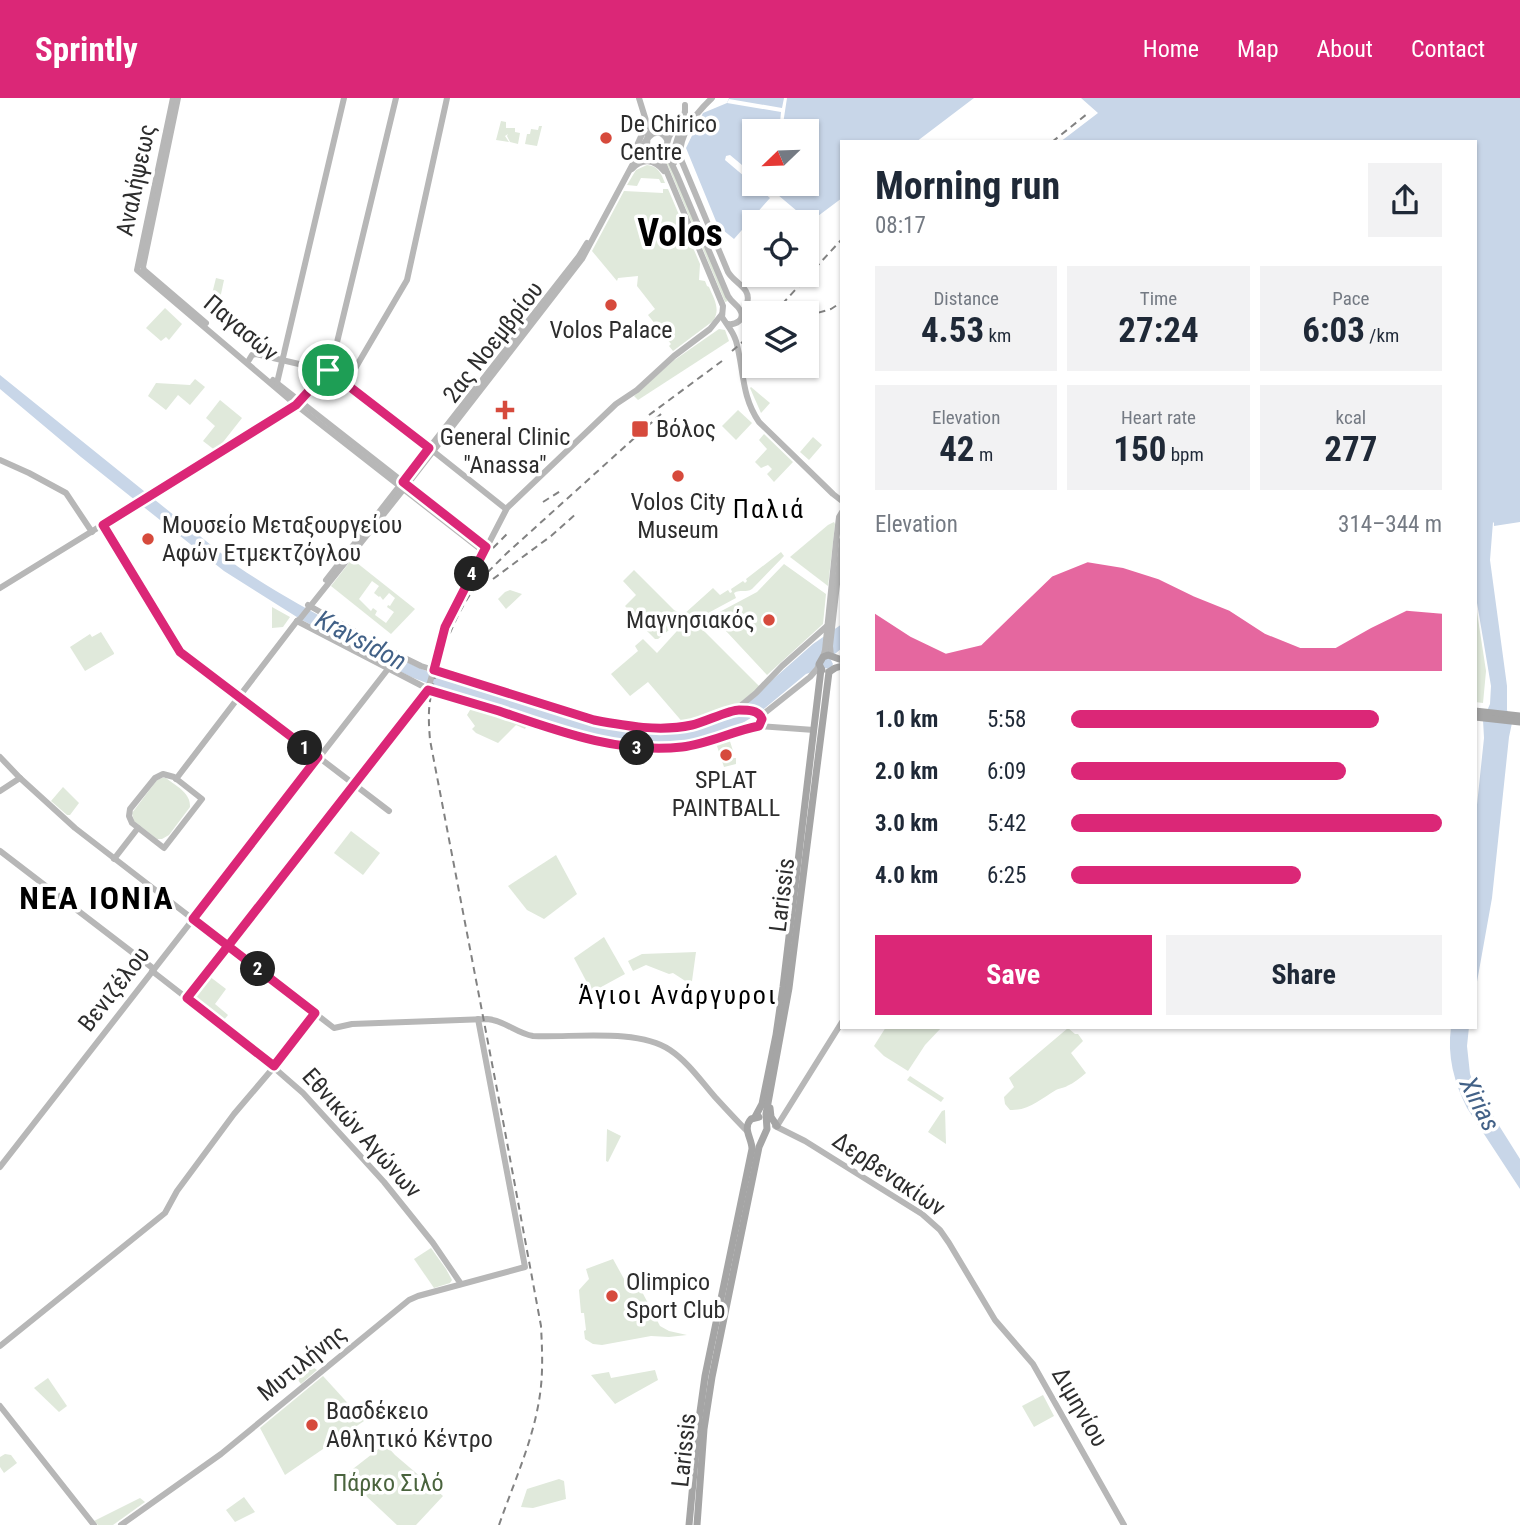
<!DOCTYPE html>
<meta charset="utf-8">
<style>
body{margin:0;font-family:"Roboto Condensed",sans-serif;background:#f2f2f3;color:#1f2937;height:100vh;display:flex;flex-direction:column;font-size:26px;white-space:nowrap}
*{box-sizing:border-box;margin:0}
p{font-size:23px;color:#747a83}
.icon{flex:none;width:38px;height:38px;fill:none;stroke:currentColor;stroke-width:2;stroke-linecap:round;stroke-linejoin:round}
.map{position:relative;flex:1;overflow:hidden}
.details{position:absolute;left:840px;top:42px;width:637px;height:889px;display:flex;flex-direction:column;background:#fff;border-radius:0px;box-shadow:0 2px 5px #0004}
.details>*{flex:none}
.needle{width:46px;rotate:247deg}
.tools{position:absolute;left:742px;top:21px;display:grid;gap:14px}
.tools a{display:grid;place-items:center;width:77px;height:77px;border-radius:0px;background:#fff;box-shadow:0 2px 5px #0004;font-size:35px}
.pin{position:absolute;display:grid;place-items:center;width:60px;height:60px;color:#fff;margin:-30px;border:4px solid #fff;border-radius:50%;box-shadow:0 2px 7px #0007}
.km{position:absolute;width:35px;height:35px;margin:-18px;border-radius:50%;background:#222;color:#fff;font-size:19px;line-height:35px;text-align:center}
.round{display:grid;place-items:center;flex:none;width:74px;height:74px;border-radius:0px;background:#f2f2f3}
.head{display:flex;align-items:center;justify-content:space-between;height:119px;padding:0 35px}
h1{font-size:38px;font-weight:700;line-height:52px}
.figures{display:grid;grid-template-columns:repeat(3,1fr);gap:10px;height:119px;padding:7px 35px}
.figures div{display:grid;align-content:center;border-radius:0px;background:#f2f2f3;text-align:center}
.figures b{font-size:35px;font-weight:700}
.figures small{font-size:19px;font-weight:400}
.figures p{font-size:19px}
.chart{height:196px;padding:14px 35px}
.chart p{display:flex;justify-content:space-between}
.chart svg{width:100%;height:126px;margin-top:7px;fill:#db2777;opacity:.7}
.button{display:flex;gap:14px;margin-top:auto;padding:14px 35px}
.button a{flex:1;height:80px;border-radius:0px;background:#db2777;color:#fff;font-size:28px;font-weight:700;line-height:80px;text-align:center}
.button a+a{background:#f2f2f3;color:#1f2937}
ul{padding:0 35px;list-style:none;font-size:23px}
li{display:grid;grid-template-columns:112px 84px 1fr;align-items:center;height:52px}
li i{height:18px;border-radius:9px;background:#db2777}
header{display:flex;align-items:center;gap:42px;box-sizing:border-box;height:98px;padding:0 35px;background:#db2777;color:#fff}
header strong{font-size:33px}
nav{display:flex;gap:38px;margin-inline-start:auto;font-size:24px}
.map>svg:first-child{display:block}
.green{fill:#e0e9db;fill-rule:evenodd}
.water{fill:#c8d6e8}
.pier{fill:#fff}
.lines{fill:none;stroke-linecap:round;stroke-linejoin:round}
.secondary{stroke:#b7b7b7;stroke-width:6}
.primary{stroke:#a5a5a5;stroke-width:7}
.rail{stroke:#828282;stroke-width:2;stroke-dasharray:7 5;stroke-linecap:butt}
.route-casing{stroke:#fff;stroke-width:14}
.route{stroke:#db2777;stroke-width:9}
.poi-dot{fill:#d64a3c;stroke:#fff;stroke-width:2.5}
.labels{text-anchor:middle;stroke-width:7;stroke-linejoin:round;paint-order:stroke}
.poi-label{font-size:24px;fill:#2d2d2d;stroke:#fff;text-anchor:start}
.street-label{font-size:24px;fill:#2d2d2d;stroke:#fff}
.park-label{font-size:24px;fill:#4a643e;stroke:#fff}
.neighbourhood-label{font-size:26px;letter-spacing:2px;fill:#000;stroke:#fff}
.water-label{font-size:26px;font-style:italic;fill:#426187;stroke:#fff}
.district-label{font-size:32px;font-weight:bold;letter-spacing:2px;fill:#000;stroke:#fff}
.town-label{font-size:38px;font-weight:bold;fill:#000;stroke:#fff}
</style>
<header>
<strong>Sprintly</strong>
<nav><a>Home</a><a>Map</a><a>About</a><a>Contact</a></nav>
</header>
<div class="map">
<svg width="1520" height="1427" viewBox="0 0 1520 1427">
<rect width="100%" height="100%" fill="#fff"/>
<g class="green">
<path d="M501 23 506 24V30H515V34L520 35 518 46 510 44 507 38 508 36 505 38 509 44 496 42Z"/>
<path d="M539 28H542L537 48 525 46 527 36H530L531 31 538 32Z"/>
<path d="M666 56 728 203 725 204 668 68 660 58Z"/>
<path d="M647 67C658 68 661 75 665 85H661L659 81 641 80 637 88 627 87 636 72Z"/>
<path d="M663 91H668L700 166 699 182 705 183 707 188 709 189C714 201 721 211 713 223L673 253 669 248 671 246 648 217 655 211 637 188 638 178 618 180 617 183 592 153 624 93 663 95Z"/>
<path d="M216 180 224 182 218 210 209 208Z"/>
<path d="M165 210 182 226 169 242 166 239 161 243 146 230Z"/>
<path d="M752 224 754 225V257L745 233 746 229Z"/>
<path d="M719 231 725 232 729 243 638 302 634 298 673 263Z"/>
<path d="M195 281 205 289 190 307 178 297 166 312 148 298 156 285 190 287Z"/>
<path d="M751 289 770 305 761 315 750 290Z"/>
<path d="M220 302 242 320 216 353 203 343 215 328 206 320Z"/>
<path d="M738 312 752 325 736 342 722 328Z"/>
<path d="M764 336 793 364 774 384 767 376 772 371 768 367 761 370 755 364 767 351 759 342Z"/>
<path d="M813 339 822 347 809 362 800 354Z"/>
<path d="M834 424 835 426 828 488 790 459 828 427Z"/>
<path d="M781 454 784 458 752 491C746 495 740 491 734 495L736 500 697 521 674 528 658 541H655L647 533 648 532 625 508 636 497 623 483 634 472 674 512 683 517 713 490 720 497 728 492 730 495 732 494 731 491 743 483 745 485 747 483 746 481Z"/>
<path d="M352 461 415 511 391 536 331 488ZM372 483 379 488 374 495 379 499 380 498 383 502 389 495 395 500 390 508 388 507 387 509 394 514 386 525 375 517 377 513 373 510 371 513 359 501Z"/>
<path d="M784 466 826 496 823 526 767 577 712 518 757 494Z"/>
<path d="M510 492 522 496 506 511 498 501 505 494Z"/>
<path d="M1475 501 1486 573 1483 605 1475 604Z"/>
<path d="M272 509 290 519 283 529 272 530Z"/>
<path d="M698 527 760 589 738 606 707 621 685 627 648 584 630 598 611 576 638 553 635 548 643 541 657 555 677 533Z"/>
<path d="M101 534 114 555V556L85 573 70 549 90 536 92 539Z"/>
<path d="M473 607 528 625 525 631 516 627 498 645 476 635 472 631 475 628 467 617Z"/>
<path d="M729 640 733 653 731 654 733 660H736V666L724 669 716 645Z"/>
<path d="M162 680H166C176 688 191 695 190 709L169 737 162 741H157L134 723 132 715 157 682Z"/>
<path d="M63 689 79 705 70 717H67L51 703Z"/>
<path d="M351 733 380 755 363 777 334 755Z"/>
<path d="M556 757 577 796 544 821 527 812 508 788Z"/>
<path d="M604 839 625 876 592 894 574 860Z"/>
<path d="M696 854 692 883 690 886 673 875 669 876 646 867 633 873 628 863 642 856Z"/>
<path d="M209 878 226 891 215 906 228 917 223 923 193 899Z"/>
<path d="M886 929H940L941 930 925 947 908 973 884 958 874 948Z"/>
<path d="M1068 930 1075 936H1078L1083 943 1071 955 1086 975C1080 980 1074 985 1067 988 1066 989 1058 991 1056 992 1041 1001 1028 1013 1010 1012L1005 1006 1004 999 1014 989 1009 980Z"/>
<path d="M910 978 944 1000 941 1004 907 982Z"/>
<path d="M945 1012 946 1046 928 1034 942 1013Z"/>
<path d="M607 1031 621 1038 608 1064 606 1063Z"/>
<path d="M431 1150 446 1171 452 1182 450 1185 434 1190 414 1161Z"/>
<path d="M613 1161 629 1190 637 1187 639 1190H640L660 1228 669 1233 687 1237 669 1239 651 1238 602 1247 593 1246 585 1241 584 1233 586 1232 584 1215H581L579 1192 589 1181 586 1171Z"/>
<path d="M296 1260 307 1265 317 1272 301 1286 287 1268Z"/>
<path d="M655 1272 658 1282 615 1306 591 1277 609 1274 611 1280Z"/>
<path d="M323 1278 364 1323 285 1377 260 1330Z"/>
<path d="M48 1280 67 1308 59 1314 34 1290Z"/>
<path d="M1043 1297 1054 1318 1034 1329 1022 1308Z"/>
<path d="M385 1346 395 1357 443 1398 416 1427H397L365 1397 349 1374Z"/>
<path d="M5 1356 11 1357 17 1365 4 1375 0 1369V1359Z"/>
<path d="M559 1381 564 1383 566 1401 533 1410 521 1409 527 1391Z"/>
<path d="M244 1399 255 1414 235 1424 226 1412Z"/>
<path d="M140 1400 145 1404 113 1427H98L94 1423Z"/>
</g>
<g class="water">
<path d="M729 0H974L916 44H842V100L810 124 765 86H807V33H754V77L730 57 726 58 725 62 770 100 734 141 718 128 686 50 703 15 727 5Z"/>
<path d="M1081 0H1520V424L1494 428V425L1493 424 1490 462 1507 588V612L1512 625 1509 639 1492 800 1475 895V726L1484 640 1483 622 1490 606 1491 588 1475 493V44H1060L1098 15Z"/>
<path d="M0 277 237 468C272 492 307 511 344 531 376 548 408 567 442 579L602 626 640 632H675L689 630 713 624 736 614 813 546 842 526V550L830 560 833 566 830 571 824 570 806 576 759 615 736 629 702 641 660 647 629 646 590 638 437 589 411 579 300 521 224 473 81 359 0 291Z"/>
<path d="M1451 929H1469L1467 948 1470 976 1476 991 1520 1061V1091L1467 1010C1454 984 1447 958 1451 929Z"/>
</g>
<path class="pier" d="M784 0H787L783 26 780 25 781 14 727 5 729 1 782 10Z"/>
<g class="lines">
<g class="secondary">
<path d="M173 0 137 172 296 307 484 454"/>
<path d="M178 0 143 169 144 172 206 225"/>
<path d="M639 0 648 29 647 49 664 67 723 208 722 219C727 227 733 233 736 243 744 271 741 298 759 324L833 396 842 403"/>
<path d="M712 0C696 15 679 35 680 59L728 174C734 185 752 190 747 205 746 209 743 213 742 217"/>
<path d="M649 39C655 32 663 34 667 42"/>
<path d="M667 49 669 60 677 77 728 198C732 205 737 206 740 212 746 222 735 227 728 226"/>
<path d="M634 54 643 34 642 22"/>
<path d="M654 55H660L665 52 669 39 681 18"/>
<path d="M634 58 641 50 647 41"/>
<path d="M674 65C671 44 687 27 685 7"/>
<path d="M632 71C642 60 654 61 664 73"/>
<path d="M249 262 252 257 256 256 329 273 429 350"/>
<path d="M273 282 486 449"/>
<path d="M277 285 344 0"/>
<path d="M346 286 407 182 447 0"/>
<path d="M433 353 506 411"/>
<path d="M0 362 29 375 66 395 92 434"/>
<path d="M103 427 181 554 389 713"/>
<path d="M326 482 579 158 587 145"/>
<path d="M0 490 289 312C304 302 323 281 332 265L396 0"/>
<path d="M308 507 382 549 421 568 594 622 653 630 693 627 719 619 739 609 756 595 782 568 827 528"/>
<path d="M297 523 428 591 571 636 620 648 645 650H680L713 643 759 628 814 632"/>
<path d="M831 558 830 548 842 442"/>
<path d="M823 559 825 552 836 444 839 419 842 414"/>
<path d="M737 612 757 614 761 618"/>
<path d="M761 618 810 579 817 571 819 566"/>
<path d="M0 659 20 680 75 730 334 930 352 926 487 921C504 922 516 935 533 938 572 940 637 930 670 952 688 964 701 983 715 999 726 1011 737 1023 748 1034"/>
<path d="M163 676 174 679 202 701 164 750 132 725 129 718 130 711 155 680Z"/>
<path d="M176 681 297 523 300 521 407 387 582 161 635 62 644 56 653 55"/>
<path d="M0 693 20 680"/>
<path d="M0 753 154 871"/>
<path d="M114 761 138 730"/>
<path d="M152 873 256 954 303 995 384 1084 433 1145 461 1186"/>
<path d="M187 900 428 591 447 526 507 410 616 306 637 292 674 258 710 231 722 216"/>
<path d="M775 1028 805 1043 877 1088 922 1116 940 1132 949 1145 995 1222 1033 1266 1124 1427"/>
<path d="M777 1028 842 924"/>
<path d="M0 1069 388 571"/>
<path d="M0 1248 165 1115 177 1093 234 1016 274 969 315 915"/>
<path d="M0 1308 94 1427"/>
<path d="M121 1427 221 1356 409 1202 418 1198 525 1169 478 921"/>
</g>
<g class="primary">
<path d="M822 572 819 566 823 559 828 557 842 562"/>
<path d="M829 574 835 570 842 568"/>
<path d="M1475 613 1520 618"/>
<path d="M1475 619 1520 624"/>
<path d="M770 1010 771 1019 777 1028"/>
<path d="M755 1019 762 1006 776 937 783 889 821 571"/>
<path d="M689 1427 699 1321 705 1278 752 1051C752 1040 742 1031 751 1021L759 1019"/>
<path d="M697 1427 704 1331 712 1279 759 1049 767 1031 766 1016 789 890 829 574"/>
</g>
<g class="rail">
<path d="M1052 44 1087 16"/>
<path d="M774 215 842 141"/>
<path d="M807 218 831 211 842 204"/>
<path d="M732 253 754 234"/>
<path d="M649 317 722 263"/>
<path d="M543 404 562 392"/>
<path d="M493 450 507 436"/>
<path d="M493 481 551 438 577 415"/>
<path d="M499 1427C515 1381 536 1337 541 1288 543 1268 542 1248 541 1228L504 1028 430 642C429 629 428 616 430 603 435 569 453 520 473 492 483 478 495 467 507 455L661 316"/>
</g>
</g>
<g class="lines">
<defs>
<path id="route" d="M328 272 296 307 103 427 180 554 318 659 193 821 228 848 187 900 274 968 315 915 228 848 428 592C451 599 476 606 499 613 558 633 619 656 682 649 709 646 732 633 759 628L762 621C759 612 748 612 739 612 729 612 705 624 692 627 660 634 626 628 594 622L434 572 445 529 486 449 403 384 429 350 328 272"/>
</defs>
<use href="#route" class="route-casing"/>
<use href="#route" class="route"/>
</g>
<g class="poi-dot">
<circle cx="606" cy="40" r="7"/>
<circle cx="611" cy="207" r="7"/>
<path d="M501.5 301.5h7v7h7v7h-7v7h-7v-7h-7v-7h7z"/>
<rect x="631" y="322" width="18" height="18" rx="3.5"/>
<circle cx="678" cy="378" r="7"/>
<circle cx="148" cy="441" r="7"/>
<circle cx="769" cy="522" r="7"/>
<circle cx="726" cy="657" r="7"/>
<circle cx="612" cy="1198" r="7"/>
<circle cx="312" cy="1327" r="7"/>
</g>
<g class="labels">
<g class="poi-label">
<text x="620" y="34">De Chirico<tspan x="620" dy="28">Centre</tspan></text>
<text x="611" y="240" text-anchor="middle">Volos Palace</text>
<text x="656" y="339">Βόλος</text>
<text x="505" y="347" text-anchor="middle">General Clinic<tspan x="505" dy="28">"Anassa"</tspan></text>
<text x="678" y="412" text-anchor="middle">Volos City<tspan x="678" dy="28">Museum</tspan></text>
<text x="162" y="435">Μουσείο Μεταξουργείου<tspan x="162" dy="28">Αφών Ετμεκτζόγλου</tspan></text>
<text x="755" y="530" text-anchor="end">Μαγνησιακός</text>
<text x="726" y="690" text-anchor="middle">SPLAT<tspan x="726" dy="28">PAINTBALL</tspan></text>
<text x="626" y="1192">Olimpico<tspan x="626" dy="28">Sport Club</tspan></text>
<text x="326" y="1321">Βασδέκειο<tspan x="326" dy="28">Αθλητικό Κέντρο</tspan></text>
</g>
<g class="street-label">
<text transform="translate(136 82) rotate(-78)" y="8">Αναλήψεως</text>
<text transform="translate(241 230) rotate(40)" y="8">Παγασών</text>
<text transform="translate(493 244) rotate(-52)" y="8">2ας Νοεμβρίου</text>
<text transform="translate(782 797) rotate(-83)" y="8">Larissis</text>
<text transform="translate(114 891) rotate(-52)" y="8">Βενιζέλου</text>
<text transform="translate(362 1035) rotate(48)" y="8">Εθνικών Αγώνων</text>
<text transform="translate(889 1076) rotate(34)" y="8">Δερβενακίων</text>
<text transform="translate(302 1265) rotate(-39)" y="8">Μυτιλήνης</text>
<text transform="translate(1080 1309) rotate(60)" y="8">Διμηνίου</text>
<text transform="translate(684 1352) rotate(-84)" y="8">Larissis</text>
</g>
<g class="park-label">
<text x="388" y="1393">Πάρκο Σιλό</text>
</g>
<g class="neighbourhood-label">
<text x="769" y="420">Παλιά</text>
<text x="678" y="906">Άγιοι Ανάργυροι</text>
</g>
<g class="water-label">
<text transform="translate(361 542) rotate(28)" y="9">Kravsidon</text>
<text transform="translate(1480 1006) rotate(63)" y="9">Xirias</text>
</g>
<g class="district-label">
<text x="97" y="811">NEA IONIA</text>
</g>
<g class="town-label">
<text x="680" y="148">Volos</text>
</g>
</g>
</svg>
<div class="tools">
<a><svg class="needle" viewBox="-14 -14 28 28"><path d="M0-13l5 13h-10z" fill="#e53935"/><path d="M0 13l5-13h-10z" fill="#747a83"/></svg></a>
<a><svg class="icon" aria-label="locate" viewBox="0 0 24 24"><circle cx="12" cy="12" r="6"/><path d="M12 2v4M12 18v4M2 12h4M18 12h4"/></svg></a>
<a><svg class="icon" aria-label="layers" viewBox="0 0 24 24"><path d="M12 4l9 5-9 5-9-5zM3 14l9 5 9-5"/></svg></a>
</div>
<div class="pin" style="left:328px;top:272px;background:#1e9e55"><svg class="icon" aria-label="arrive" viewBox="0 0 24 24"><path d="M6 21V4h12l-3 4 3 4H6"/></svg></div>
<b class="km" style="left:305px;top:650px">1</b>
<b class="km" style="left:258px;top:871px">2</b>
<b class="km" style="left:637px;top:650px">3</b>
<b class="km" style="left:472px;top:476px">4</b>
<section class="details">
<div class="head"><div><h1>Morning run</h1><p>08:17</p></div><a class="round"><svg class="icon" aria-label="share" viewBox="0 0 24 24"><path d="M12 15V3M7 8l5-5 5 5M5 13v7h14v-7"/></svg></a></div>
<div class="figures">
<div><p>Distance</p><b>4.53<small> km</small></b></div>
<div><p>Time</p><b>27:24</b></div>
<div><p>Pace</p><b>6:03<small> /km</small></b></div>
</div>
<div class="figures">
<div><p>Elevation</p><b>42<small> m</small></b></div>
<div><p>Heart rate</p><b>150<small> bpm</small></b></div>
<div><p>kcal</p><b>277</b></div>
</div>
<div class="chart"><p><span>Elevation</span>314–344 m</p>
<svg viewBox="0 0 160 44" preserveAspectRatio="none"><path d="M0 44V24L10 32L20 38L30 35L40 23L50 11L60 6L70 8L80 12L90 18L100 23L110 31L120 36L130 36L140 29L150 23L160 24V44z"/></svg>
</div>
<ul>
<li><b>1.0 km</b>5:58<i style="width:83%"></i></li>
<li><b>2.0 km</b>6:09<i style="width:74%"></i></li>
<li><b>3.0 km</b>5:42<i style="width:100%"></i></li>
<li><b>4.0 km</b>6:25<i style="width:62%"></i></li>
</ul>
<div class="button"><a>Save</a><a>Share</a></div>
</section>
</div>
